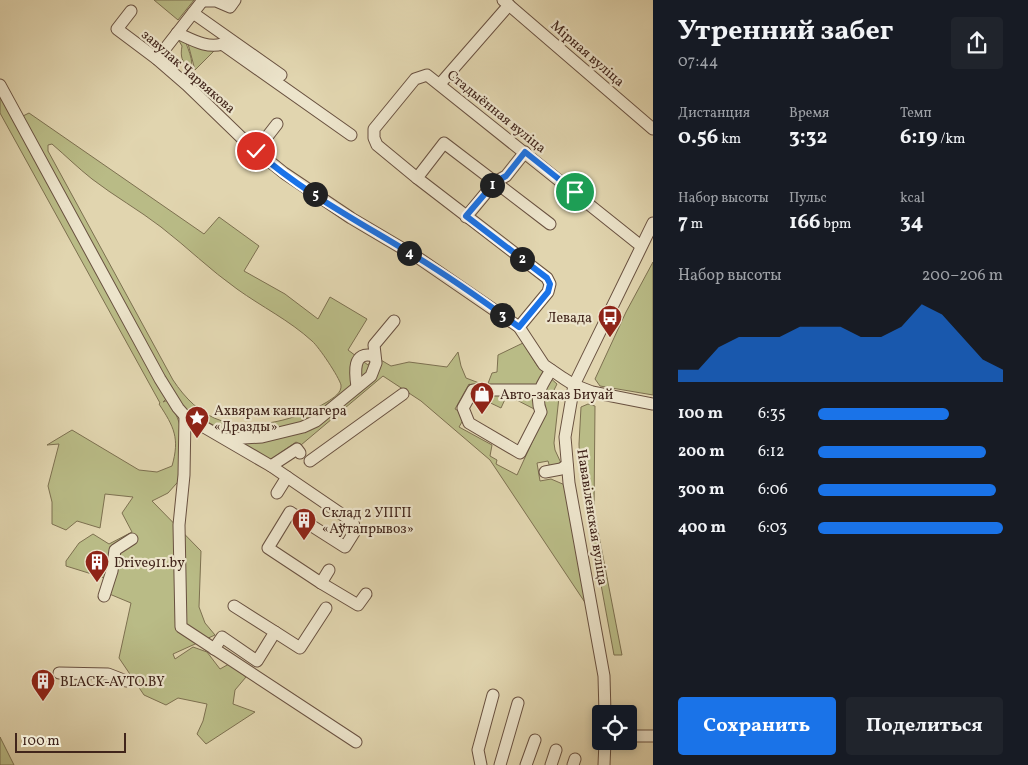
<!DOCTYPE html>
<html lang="ru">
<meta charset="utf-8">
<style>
body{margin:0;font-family:Vollkorn,serif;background:#20242c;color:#f1f3f6;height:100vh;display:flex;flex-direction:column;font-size:19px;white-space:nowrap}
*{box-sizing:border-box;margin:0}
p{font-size:16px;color:#9ea1a6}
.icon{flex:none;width:28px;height:28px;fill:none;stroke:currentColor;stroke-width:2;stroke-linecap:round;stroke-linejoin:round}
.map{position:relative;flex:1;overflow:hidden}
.details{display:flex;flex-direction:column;background:#171b24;width:375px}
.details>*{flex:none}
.fabs{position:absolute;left:592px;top:705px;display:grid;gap:10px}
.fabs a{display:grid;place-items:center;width:45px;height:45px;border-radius:5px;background:#171b24;box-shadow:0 2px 8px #0003;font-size:25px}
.scale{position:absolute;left:15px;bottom:12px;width:111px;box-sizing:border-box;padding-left:5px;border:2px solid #41251b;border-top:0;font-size:14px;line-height:18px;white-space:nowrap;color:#41251b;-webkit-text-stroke:4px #ece4cb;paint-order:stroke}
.pin{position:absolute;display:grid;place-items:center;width:42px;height:42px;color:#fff;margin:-21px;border:2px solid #fff;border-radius:50%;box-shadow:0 1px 5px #0007}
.km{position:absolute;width:25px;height:25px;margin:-12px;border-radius:50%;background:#222;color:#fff;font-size:14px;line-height:25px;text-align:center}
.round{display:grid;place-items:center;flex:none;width:52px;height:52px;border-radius:5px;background:#20242c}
.head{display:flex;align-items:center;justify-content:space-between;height:85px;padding:0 25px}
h1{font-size:28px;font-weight:700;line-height:38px}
.metrics{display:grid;grid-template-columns:repeat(3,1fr);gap:8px;height:85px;padding:5px 25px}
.metrics div{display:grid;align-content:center}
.metrics b{font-size:21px;font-weight:700}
.metrics small{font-size:14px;font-weight:400}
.metrics p{font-size:14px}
.chart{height:140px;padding:10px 25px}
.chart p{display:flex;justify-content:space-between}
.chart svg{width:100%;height:90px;margin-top:5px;fill:#1a73e8;opacity:.7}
.primary-button{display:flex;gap:10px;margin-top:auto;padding:10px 25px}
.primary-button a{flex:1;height:58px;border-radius:5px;background:#1a73e8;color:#fff;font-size:20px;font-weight:700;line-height:58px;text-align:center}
.primary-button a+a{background:#20242c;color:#f1f3f6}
ul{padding:0 25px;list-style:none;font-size:16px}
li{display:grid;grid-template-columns:80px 60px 1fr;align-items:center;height:38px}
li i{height:12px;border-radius:6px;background:#1a73e8}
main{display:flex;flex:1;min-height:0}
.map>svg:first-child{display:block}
.green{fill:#b9bb86;stroke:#7d7050;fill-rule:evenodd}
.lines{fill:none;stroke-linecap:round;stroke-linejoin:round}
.minor-casing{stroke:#695140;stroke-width:13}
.minor{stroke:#ece4cb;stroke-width:11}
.route-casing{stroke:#fff;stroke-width:10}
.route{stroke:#1a73e8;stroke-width:6}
.labels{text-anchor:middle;stroke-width:4.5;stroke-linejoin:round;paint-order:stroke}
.street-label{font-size:14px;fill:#41251b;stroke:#ece4cb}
.poi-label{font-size:14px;fill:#41251b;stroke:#ece4cb;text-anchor:start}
</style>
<main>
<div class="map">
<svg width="653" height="765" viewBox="0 0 653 765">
<rect width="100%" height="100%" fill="#e1d5af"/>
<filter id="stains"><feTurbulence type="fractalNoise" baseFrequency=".004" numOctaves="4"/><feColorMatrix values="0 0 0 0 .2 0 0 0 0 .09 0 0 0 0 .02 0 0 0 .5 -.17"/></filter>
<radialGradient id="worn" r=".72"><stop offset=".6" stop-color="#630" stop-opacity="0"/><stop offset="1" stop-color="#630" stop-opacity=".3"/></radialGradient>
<g class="green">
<path d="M154 0H194L178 20Z"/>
<path d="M180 38 185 40C188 50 198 68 186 75L183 74 189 69C182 61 180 57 182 46L179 41Z"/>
<path d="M187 40 216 49 195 70Z"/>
<path d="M0 93 167 398 163 402 168 400C184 424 185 447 184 475L168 493 152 501 201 551 199 607 205 623 215 635 173 654 175 659 193 647 207 652 220 669 229 664 246 677 235 690 233 704 255 712 206 744 197 734 203 721 207 704 178 698 166 705 144 695 119 658 131 603 107 593 111 580 66 566V561L79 543 93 534 109 544 132 532 122 513 133 497 105 494 100 528 77 521 66 530 52 524V502L48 486 59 444 47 445 72 430 139 470 157 472 172 466C180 438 174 427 159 404L160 403 0 113Z"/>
<path d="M29 113 204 234 219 217 259 246 244 271 285 294 318 319 330 297 367 319 348 350 368 365 374 356 391 366 409 362 447 367 458 352 461 366 466 378 487 386 492 373 497 372 498 355 523 343 538 367 557 384 553 392 544 390V394L559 397 554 443 555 450 561 463 557 467 550 468 548 461 537 463 540 481 551 479 565 485 588 607 490 460 421 401 383 376 301 445 296 442 270 460 227 439 220 429 180 406 21 117ZM52 144C66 156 78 168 92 179 114 196 139 210 161 227 187 247 210 270 237 289 262 307 289 320 312 341 319 347 339 377 341 385 342 393 333 398 327 402 299 419 254 431 222 421 200 414 185 398 173 380L48 151V145ZM469 384 479 390H538L545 414 517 475 496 464 497 460 490 456 492 445 459 427 466 415 455 409Z"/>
<path d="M653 262V395L600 386 595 379 626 312Z"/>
<path d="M529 392 538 411 507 395 501 408 476 396 478 393Z"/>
<path d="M588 404 595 406 594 510 622 655H614L580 471 579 444 581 407Z"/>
<path d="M0 737 14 765H0Z"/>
</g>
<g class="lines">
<defs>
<g id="minor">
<path d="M503 0 653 129"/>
<path d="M202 1H216L230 7 235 0"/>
<path d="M131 11 117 29 157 59 187 85 248 144 284 173 351 218 417 257 519 327 544 365 563 378 574 385 592 392 653 404"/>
<path d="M193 13 281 75"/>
<path d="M177 33C191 39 207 49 222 44L351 135"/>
<path d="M157 59 203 0"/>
<path d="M440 84 509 5"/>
<path d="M0 85 160 379 178 408 185 416 271 466 353 522 355 531 345 547 290 512 268 548 321 583"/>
<path d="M256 151 277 124"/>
<path d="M417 178 377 145 374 138V129L415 79 427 75 641 246"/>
<path d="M466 217 495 182 506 176 525 152"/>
<path d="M519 327 548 292 550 284 547 278 417 178 444 143 550 224"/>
<path d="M357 387C355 373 352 350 374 356"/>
<path d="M538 390H473L463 408 469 423 520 453 541 412C534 394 542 385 551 370"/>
<path d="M185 416 184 475 179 525 181 627 356 742"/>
<path d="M227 439 262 437 303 427 316 421 371 376 376 363 374 345 394 321"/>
<path d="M310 461 403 394"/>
<path d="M271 466 297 449 300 453"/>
<path d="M545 472 561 469 567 465"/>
<path d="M277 493 287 477"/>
<path d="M329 570 321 583 358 605 366 594"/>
<path d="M104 596 112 571 115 550 132 539"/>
<path d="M275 632 300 648 326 608"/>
<path d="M214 649 222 637 257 661 275 632 234 606"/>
<path d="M59 673 108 674 126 681"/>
<path d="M605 714 604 676 569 483 565 437 574 385 653 223"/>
<path d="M629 736H653"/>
<path d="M481 765 478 750 493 695"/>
<path d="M500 765 518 703"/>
<path d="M526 765 535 740"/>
<path d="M551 765 556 750"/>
<path d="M573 765 575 759"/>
<path d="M604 765 605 741"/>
</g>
</defs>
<use href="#minor" class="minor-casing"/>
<use href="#minor" class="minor"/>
</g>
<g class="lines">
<defs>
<path id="route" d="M256 151C302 192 363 224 415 256 451 278 485 302 519 327L548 292 550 284 547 278 466 216 495 182 506 176 525 152 575 192"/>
</defs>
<use href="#route" class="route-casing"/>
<use href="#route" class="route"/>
</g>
<defs>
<symbol id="bus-pin" viewBox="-11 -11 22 30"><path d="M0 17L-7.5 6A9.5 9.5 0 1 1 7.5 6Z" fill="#8f2418" stroke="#ece4cb"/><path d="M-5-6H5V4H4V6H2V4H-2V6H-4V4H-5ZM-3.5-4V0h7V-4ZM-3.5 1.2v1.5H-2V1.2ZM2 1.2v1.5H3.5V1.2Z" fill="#fff"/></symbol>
<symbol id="shop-pin" viewBox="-11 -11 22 30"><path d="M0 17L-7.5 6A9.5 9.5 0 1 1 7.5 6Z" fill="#8f2418" stroke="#ece4cb"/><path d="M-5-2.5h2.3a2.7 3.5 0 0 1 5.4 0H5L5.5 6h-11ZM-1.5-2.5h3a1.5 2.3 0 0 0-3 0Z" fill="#fff"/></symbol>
<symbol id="sight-pin" viewBox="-11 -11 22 30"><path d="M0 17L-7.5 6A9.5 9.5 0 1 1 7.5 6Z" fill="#8f2418" stroke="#ece4cb"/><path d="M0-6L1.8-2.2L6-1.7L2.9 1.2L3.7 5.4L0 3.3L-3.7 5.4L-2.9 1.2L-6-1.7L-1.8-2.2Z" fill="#fff"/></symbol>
<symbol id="building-pin" viewBox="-11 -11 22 30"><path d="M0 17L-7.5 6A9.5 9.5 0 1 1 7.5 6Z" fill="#8f2418" stroke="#ece4cb"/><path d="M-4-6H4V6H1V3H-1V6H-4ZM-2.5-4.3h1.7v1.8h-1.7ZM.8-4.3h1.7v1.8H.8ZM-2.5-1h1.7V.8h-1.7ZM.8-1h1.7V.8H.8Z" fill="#fff"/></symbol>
</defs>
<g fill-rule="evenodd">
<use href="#bus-pin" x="596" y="303" width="28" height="38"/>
<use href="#shop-pin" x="468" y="380" width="28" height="38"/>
<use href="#sight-pin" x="183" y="404" width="28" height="38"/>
<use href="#building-pin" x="290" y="506" width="28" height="38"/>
<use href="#building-pin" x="83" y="548" width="28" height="38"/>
<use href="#building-pin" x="29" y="667" width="28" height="38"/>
</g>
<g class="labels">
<g class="street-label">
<text transform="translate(588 53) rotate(41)" y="5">Мірная вуліца</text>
<text transform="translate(189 71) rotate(41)" y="5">завулак Чарвякова</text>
<text transform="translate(497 111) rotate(39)" y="5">Стадыённая вуліца</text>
<text transform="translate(593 517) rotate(81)" y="5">Нававіленская вуліца</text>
</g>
<g class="poi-label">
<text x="592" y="322" text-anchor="end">Левада</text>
<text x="500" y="399">Авто-заказ Биуай</text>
<text x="214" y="415">Ахвярам канцлагера<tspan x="214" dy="16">«Дразды»</tspan></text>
<text x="322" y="517">Склад 2 УПГП<tspan x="322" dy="16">«Аўтапрывоз»</tspan></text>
<text x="114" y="567">Drive911.by</text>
<text x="60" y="686">BLACK-AVTO.BY</text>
</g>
</g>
<rect width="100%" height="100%" filter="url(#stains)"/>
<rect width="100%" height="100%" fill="url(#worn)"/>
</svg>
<div class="fabs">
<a><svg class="icon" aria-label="locate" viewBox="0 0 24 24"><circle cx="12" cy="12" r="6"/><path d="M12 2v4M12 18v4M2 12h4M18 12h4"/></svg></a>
</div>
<div class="scale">100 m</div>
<div class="pin" style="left:575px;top:192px;background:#1e9e55"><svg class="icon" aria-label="arrive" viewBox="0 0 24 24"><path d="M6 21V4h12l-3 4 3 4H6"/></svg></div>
<div class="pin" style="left:256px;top:151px;background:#d93025"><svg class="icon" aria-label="check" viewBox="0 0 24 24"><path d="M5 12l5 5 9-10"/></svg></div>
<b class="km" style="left:492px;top:185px">1</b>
<b class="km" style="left:522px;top:259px">2</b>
<b class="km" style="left:502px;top:315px">3</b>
<b class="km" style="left:409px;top:253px">4</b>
<b class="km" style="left:315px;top:194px">5</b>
</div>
<section class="details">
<div class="head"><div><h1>Утренний забег</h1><p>07:44</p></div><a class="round"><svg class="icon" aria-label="share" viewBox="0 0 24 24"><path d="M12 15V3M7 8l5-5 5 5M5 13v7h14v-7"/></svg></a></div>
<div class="metrics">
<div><p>Дистанция</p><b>0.56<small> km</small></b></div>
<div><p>Время</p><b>3:32</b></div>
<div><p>Темп</p><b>6:19<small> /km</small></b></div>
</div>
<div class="metrics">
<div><p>Набор высоты</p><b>7<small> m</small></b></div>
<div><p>Пульс</p><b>166<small> bpm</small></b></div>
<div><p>kcal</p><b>34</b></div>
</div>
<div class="chart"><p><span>Набор высоты</span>200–206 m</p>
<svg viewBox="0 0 160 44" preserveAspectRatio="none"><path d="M0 44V38L10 38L20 27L30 22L40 22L50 22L60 17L70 17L80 17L90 22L100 22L110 17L120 6L130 11L140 22L150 33L160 38V44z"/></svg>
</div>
<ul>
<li><b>100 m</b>6:35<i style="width:71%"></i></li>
<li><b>200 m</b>6:12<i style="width:91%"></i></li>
<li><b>300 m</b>6:06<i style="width:96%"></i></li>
<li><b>400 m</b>6:03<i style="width:100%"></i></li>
</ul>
<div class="primary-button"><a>Сохранить</a><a>Поделиться</a></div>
</section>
</main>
